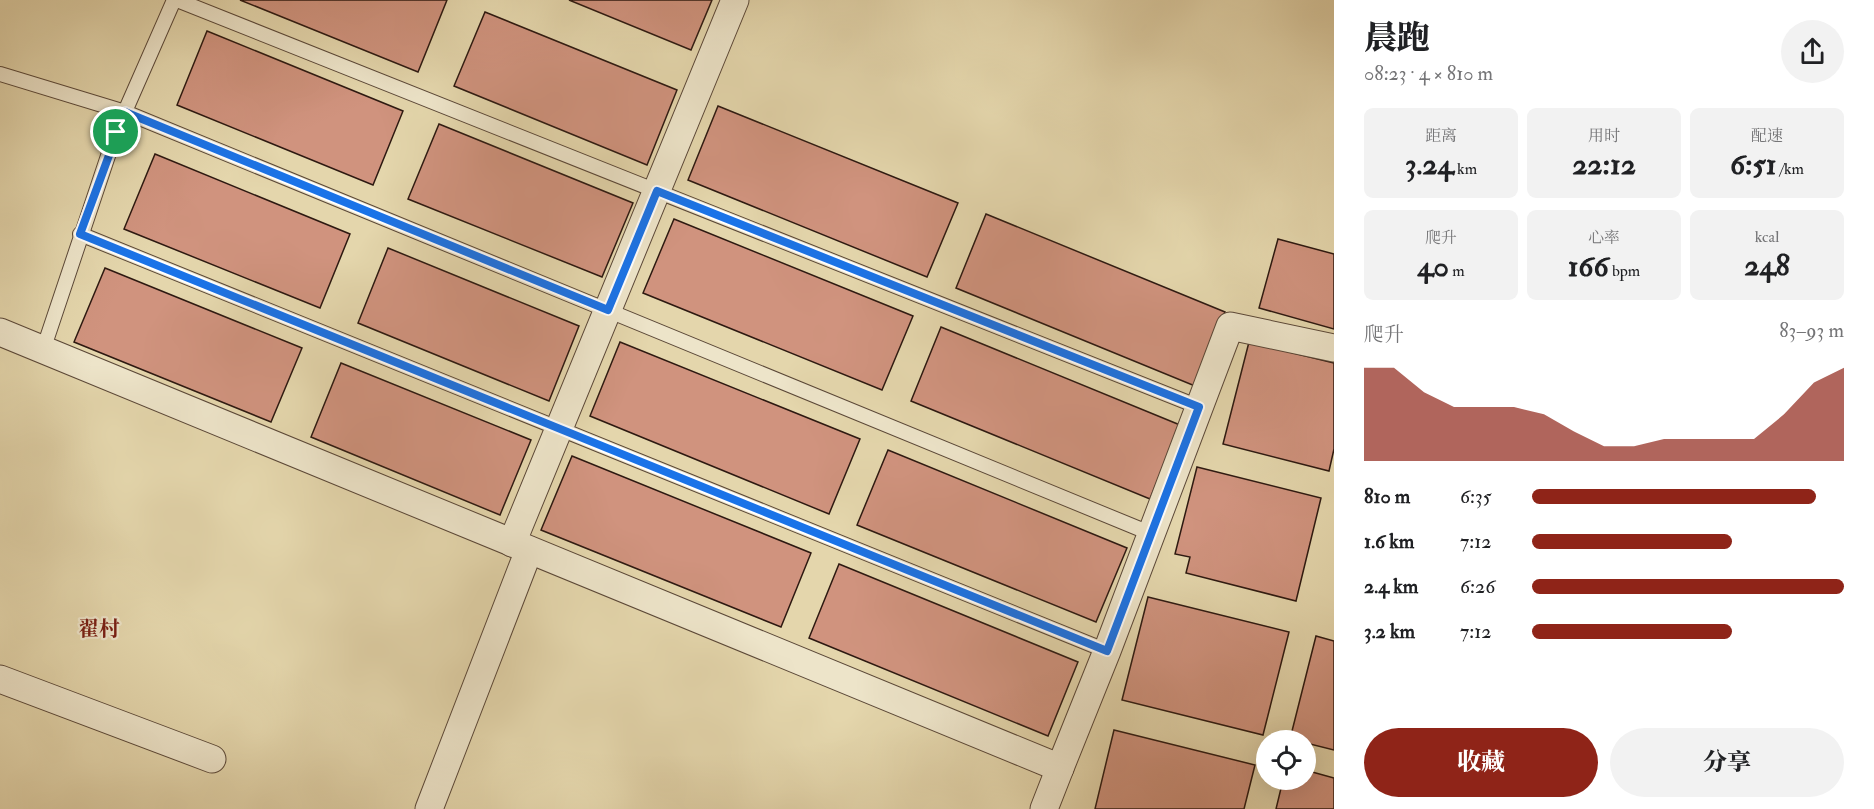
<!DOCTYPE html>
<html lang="zh">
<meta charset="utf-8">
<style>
body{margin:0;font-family:"IM FELL Double Pica","Noto Serif SC",serif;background:#f2f2f2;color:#202124;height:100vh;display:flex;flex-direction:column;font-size:22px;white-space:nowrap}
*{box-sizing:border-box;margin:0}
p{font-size:20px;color:#757577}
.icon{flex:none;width:33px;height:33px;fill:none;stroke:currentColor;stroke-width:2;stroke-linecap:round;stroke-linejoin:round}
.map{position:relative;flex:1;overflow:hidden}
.details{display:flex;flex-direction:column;background:#fff;width:540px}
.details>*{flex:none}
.fabs{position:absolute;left:1256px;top:730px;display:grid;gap:12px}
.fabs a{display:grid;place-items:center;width:60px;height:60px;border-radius:50%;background:#fff;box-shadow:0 6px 24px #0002;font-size:30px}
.pin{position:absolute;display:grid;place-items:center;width:51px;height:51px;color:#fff;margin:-26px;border:3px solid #fff;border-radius:50%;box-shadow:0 2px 6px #0007}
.round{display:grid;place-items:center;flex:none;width:63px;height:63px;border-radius:32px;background:#f2f2f2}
.headline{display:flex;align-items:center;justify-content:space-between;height:102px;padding:0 30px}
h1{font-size:33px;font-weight:800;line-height:45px}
.metrics{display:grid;grid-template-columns:repeat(3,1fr);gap:9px;height:102px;padding:6px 30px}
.metrics div{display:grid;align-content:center;border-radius:9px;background:#f2f2f2;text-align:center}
.metrics b{font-size:30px;font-weight:800}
.metrics small{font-size:16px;font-weight:400}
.metrics p{font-size:16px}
.chart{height:168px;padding:12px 30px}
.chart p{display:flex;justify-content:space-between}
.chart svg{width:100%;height:108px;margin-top:6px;fill:#8f2418;opacity:.7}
.primary-button{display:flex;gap:12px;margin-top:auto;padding:12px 30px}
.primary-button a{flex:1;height:69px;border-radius:36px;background:#8f2418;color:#fff;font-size:24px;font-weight:800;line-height:69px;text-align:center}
.primary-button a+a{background:#f2f2f2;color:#202124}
ul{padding:0 30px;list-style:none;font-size:20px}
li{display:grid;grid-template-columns:96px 72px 1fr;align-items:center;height:45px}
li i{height:15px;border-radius:8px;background:#8f2418}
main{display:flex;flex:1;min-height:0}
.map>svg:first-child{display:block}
.building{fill:#d0937e;stroke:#2d1911;stroke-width:1.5}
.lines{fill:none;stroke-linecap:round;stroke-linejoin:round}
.lane-casing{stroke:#5b4838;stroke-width:16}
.street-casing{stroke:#5b4838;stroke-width:29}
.lane{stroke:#ede4c9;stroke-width:14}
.street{stroke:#ede4c9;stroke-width:27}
.route-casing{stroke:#fff;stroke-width:12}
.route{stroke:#1a73e8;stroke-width:8}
.labels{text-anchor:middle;stroke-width:4.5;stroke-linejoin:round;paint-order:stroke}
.quarter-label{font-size:21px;font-weight:bold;fill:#7a1f14;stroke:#ede4c9}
</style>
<main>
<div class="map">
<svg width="1334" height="809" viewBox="0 0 1334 809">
<rect width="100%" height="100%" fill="#e4d6ac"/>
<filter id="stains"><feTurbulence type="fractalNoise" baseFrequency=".00333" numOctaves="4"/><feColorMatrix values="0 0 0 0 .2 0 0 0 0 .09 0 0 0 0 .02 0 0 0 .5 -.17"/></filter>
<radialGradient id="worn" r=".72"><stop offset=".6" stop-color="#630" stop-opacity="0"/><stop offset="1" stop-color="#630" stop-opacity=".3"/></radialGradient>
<g class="building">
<path d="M240 0H447L418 72Z"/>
<path d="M569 0H712L691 50Z"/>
<path d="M485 12 677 90 647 165 454 86Z"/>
<path d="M207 31 403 111 373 185 177 105Z"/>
<path d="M718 106 958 203 927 277 688 180Z"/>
<path d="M439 124 633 203 602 277 408 199Z"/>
<path d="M155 154 350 234 320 308 124 229Z"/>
<path d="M986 214 1225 312 1195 386 956 288Z"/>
<path d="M674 219 913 316 882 390 643 293Z"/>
<path d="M1278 239 1334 254V329L1259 308Z"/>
<path d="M388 248 579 326 549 401 358 323Z"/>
<path d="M105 268 302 348 271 422 74 342Z"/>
<path d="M941 327 1180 425 1150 499 911 401Z"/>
<path d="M620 342 860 439 829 514 590 416Z"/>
<path d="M1249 342 1334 363V449L1329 471 1223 444Z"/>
<path d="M341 363 531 440 500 515 311 437Z"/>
<path d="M888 450 1127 548 1096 622 857 525Z"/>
<path d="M572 456 811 553 781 627 541 530Z"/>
<path d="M1197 467 1321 498 1296 601 1186 573 1190 557 1175 554Z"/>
<path d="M839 564 1078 662 1048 736 809 638Z"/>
<path d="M1148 597 1289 632 1263 735 1122 700Z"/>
<path d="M1316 636 1334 641V750L1290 739Z"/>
<path d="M1114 730 1255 765 1244 809H1095Z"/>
<path d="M1305 770 1334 778V809H1276L1283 780H1305Z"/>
</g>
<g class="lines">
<defs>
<g id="lane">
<path d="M177 0 1199 407"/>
<path d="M0 74 125 112 1152 534"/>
<path d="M80 234 1107 651"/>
<path d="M43 350 116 132 174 0"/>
</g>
<g id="street">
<path d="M0 332 1060 768 1107 651 1230 326 1334 348"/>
<path d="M512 543 735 0"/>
<path d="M0 679 212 759"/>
<path d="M429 809 529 550"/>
<path d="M1044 809 1060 768"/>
</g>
</defs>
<use href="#lane" class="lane-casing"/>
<use href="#street" class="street-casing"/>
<use href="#lane" class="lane"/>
<use href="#street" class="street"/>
</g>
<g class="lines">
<defs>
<path id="route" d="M125 112 608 310 657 191 1199 407 1107 651 80 234Z"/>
</defs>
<use href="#route" class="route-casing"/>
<use href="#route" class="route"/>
</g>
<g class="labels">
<g class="quarter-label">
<text x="99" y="636">翟村</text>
</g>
</g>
<rect width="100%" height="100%" filter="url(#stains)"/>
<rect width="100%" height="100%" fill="url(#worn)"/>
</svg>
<div class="fabs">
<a><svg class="icon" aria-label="locate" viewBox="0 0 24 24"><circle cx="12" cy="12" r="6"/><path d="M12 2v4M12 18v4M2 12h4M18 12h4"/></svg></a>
</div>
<div class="pin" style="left:116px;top:132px;background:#1e9e55"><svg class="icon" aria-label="arrive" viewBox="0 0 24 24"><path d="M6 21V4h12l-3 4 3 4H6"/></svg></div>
</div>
<section class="details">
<div class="headline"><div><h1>晨跑</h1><p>08:23 · 4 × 810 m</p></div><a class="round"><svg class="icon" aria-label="share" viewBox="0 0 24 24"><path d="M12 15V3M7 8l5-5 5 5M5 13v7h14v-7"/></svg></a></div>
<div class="metrics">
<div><p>距离</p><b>3.24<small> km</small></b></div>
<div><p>用时</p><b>22:12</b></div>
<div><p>配速</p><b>6:51<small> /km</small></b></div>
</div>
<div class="metrics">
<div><p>爬升</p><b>40<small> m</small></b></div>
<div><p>心率</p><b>166<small> bpm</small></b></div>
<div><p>kcal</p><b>248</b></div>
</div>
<div class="chart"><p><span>爬升</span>83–93 m</p>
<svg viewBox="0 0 160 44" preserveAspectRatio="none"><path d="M0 44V6L10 6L20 16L30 22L40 22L50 22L60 25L70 32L80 38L90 38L100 35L110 35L120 35L130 35L140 25L150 12L160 6V44z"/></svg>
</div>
<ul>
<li><b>810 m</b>6:35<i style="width:91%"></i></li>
<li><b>1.6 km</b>7:12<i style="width:64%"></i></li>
<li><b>2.4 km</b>6:26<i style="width:100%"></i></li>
<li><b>3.2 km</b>7:12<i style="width:64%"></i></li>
</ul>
<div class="primary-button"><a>收藏</a><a>分享</a></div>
</section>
</main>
